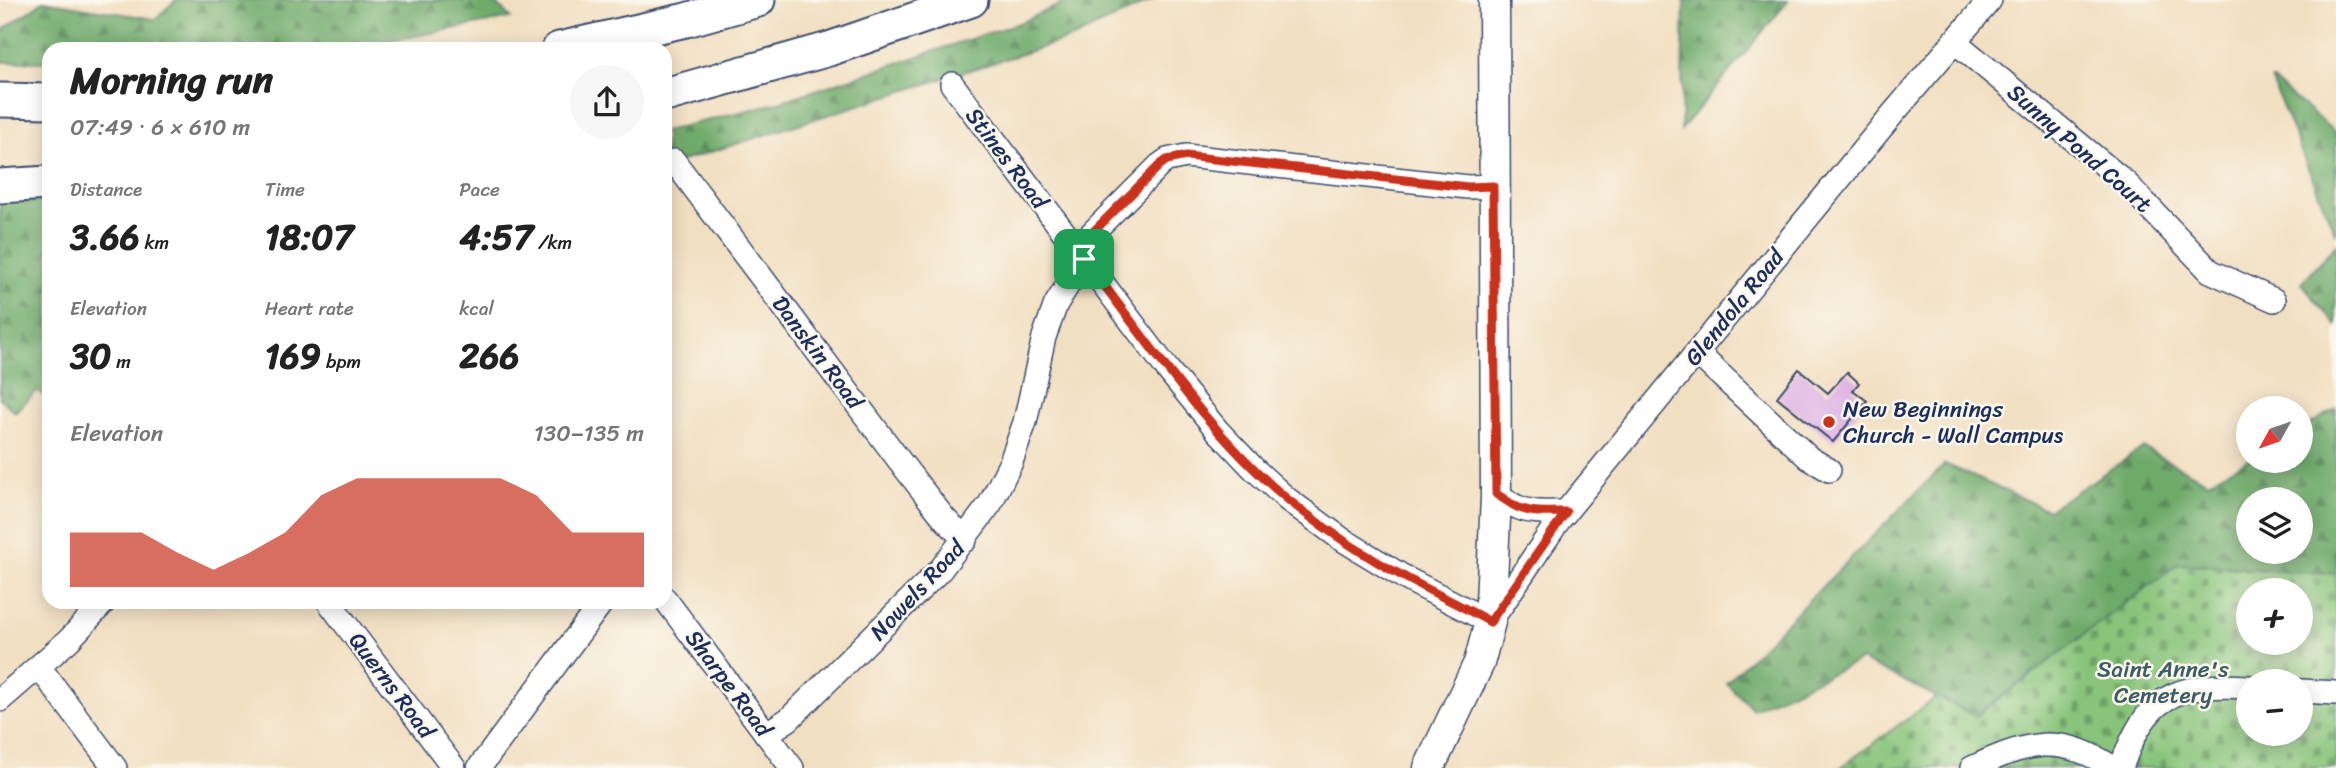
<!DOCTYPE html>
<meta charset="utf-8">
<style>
body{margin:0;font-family:Sriracha,sans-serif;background:#f6f6f6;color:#222;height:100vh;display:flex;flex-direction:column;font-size:26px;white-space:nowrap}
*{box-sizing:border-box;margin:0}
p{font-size:23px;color:#767676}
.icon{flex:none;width:38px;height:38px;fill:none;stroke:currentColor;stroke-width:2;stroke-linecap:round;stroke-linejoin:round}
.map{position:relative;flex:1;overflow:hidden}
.drawer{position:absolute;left:42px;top:42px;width:630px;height:567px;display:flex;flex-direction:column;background:#fff;border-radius:21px;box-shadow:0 4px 18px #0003}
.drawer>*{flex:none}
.needle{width:46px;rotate:230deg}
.tools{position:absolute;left:2236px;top:396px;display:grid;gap:14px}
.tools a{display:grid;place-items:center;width:77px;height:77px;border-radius:50%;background:#fff;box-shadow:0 4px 18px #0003;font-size:35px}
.pin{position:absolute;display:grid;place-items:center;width:60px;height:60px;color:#fff;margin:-30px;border-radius:14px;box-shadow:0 4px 10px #0006}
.round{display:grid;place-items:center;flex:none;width:74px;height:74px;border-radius:37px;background:#f6f6f6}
.headline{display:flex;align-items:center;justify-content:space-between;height:119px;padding:0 28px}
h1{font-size:38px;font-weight:700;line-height:52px}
.figures{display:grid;grid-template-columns:repeat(3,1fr);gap:10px;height:119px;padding:7px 28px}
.figures div{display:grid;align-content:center}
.figures b{font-size:35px;font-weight:700}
.figures small{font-size:19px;font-weight:400}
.figures p{font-size:19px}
.chart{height:196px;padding:14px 28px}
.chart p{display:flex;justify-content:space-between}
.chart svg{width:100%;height:126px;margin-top:7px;fill:#c8321e;opacity:.7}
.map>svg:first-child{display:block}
.forest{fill:url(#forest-firs);stroke:#446c64;stroke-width:2;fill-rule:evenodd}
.cemetery{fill:url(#cemetery-stones);stroke:#527a6c;stroke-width:2;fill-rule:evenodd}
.building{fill:#dcafe5}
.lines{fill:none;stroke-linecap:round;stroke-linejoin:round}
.minor-casing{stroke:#3b496d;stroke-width:26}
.major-casing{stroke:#3b496d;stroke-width:33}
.highway-casing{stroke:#3b496d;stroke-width:37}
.minor{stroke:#fff;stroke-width:23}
.major{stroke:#fff;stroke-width:30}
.highway{stroke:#fff;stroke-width:33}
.route-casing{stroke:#fff;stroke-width:14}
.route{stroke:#c8321e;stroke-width:9}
.poi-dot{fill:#c8321e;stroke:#fbf7ec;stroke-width:2.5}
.labels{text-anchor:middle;stroke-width:5;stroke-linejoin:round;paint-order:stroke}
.street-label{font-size:23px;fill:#1b2f5e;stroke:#fbf7ec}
.poi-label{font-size:23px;fill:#1b2f5e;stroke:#fbf7ec;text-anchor:start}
.park-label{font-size:23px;fill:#3c5c66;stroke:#fbf7ec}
</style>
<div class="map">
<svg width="2336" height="768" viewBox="0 0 2336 768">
<defs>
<pattern id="forest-firs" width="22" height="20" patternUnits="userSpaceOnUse" patternTransform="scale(1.75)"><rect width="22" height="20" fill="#6eaa6a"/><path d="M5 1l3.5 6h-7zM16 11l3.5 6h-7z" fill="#5a8b5a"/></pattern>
<pattern id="cemetery-stones" width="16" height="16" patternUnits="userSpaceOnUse" patternTransform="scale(1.75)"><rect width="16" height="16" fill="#88c47a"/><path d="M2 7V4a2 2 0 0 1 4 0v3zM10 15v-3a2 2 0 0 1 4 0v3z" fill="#6ea067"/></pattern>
</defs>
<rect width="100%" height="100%" fill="#fbf7ec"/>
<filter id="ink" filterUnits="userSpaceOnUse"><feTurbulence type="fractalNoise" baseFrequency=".0143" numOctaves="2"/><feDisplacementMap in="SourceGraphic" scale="14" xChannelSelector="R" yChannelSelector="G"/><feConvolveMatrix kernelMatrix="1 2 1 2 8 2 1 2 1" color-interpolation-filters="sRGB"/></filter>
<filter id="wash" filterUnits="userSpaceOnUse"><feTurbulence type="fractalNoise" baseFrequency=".00686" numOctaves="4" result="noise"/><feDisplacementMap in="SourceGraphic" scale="28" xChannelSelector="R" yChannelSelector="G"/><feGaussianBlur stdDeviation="1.57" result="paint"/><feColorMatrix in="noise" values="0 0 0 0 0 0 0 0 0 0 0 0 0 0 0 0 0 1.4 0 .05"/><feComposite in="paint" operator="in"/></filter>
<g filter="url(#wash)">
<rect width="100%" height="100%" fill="#f1dfc1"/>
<g class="forest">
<path d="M176 0H492L511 18 378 43 318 49H49V62H0V32L43 1 155 19Z"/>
<path d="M1070 0H1152L1075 37 679 162 665 164V131L776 103 1022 22Z"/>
<path d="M1684 0H1789L1681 130Z"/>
<path d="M2271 79 2336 133V235Z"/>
<path d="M0 199 49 201V399L37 391 15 412 0 398Z"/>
<path d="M2336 244V325L2301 283Z"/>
<path d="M2336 409V574L2178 564 1976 716 1861 660 1753 709 1726 683 1945 464 2048 510 2143 448 2208 482 2249 459 2301 460V429ZM2249 499H2301V551H2249Z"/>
</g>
<path class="cemetery" d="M2178 564 2336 574V768H1840L1937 697 1976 716ZM2249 590H2301V642H2249ZM2249 681H2301V733H2249Z"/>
<g id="blocks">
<path class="building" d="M1799 369 1828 393 1847 372 1859 383 1853 390 1867 401 1833 442 1777 397Z"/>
</g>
</g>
<g filter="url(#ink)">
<use href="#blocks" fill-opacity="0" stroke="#3b496d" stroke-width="2"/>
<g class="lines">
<defs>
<g id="minor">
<path d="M1954 41 2125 182 2210 271 2274 300"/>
<path d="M952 84 1168 370 1217 430 1254 469 1287 499 1340 538 1407 579 1490 622 1559 520 1891 116 1990 0"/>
<path d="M674 161 905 468 944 518 965 540"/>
<path d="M1697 353 1809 458 1829 470"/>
<path d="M1496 494C1503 497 1509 503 1515 506 1530 514 1550 512 1566 512"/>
<path d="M665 599 792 768"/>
<path d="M329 602 454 768"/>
<path d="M39 667 115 768"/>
<path d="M2301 691 2336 693"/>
<path d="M0 700 69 640 104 602"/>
<path d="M766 734 789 719 941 569 990 504 1011 462 1025 422 1044 337 1056 304 1084 259 1092 233 1160 165 1167 160 1186 156 1468 187 1493 186"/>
<path d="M479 768 602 602"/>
<path d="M1972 768C2026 743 2060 732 2113 768"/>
<path d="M2121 768C2146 695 2175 683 2249 687"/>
</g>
<path id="major" d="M1429 768 1479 663 1490 622 1496 498 1494 0"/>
<g id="highway">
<path d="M559 49 686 20 758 0"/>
<path d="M665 95 829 49 971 0"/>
<path d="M0 100 49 101"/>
<path d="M0 186 49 183"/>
</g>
</defs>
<use href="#minor" class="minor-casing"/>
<use href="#major" class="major-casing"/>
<use href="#highway" class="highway-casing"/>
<use href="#minor" class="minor"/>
<use href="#major" class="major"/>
<use href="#highway" class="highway"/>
</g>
</g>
<g class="lines" filter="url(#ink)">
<defs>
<path id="route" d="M1186 156 1468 187 1493 186 1496 494C1503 498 1509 503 1515 506 1530 514 1550 512 1566 512L1490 622C1464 607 1436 594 1410 580 1366 557 1324 529 1286 498 1206 431 1148 341 1084 259L1092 233 1160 165 1167 160Z"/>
</defs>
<use href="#route" class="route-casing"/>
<use href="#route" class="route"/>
</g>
<circle class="poi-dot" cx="1829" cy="422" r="7"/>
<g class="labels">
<g class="street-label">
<text transform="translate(2080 148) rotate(41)" y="8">Sunny Pond Court</text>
<text transform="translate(1007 158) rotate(53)" y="8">Stines Road</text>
<text transform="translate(1734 307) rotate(-51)" y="8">Glendola Road</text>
<text transform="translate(818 352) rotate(53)" y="8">Danskin Road</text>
<text transform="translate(917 590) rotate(-47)" y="8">Nowels Road</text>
<text transform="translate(729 683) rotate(53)" y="8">Sharpe Road</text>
<text transform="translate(392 685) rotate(53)" y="8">Querns Road</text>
</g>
<g class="poi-label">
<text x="1843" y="417">New Beginnings<tspan x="1843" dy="26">Church - Wall Campus</tspan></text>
</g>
<g class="park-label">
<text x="2163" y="677">Saint Anne's<tspan x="2163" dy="26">Cemetery</tspan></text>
</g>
</g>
</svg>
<div class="tools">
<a><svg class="needle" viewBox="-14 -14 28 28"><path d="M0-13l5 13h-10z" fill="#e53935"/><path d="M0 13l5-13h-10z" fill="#767676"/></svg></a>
<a><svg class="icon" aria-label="layers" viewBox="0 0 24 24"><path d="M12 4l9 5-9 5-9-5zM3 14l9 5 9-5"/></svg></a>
<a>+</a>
<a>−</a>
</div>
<div class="pin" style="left:1084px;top:259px;background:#1e9e55"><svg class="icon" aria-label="arrive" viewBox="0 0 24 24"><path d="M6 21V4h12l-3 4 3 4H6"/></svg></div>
<section class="drawer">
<div class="headline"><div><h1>Morning run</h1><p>07:49 · 6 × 610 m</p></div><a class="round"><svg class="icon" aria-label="share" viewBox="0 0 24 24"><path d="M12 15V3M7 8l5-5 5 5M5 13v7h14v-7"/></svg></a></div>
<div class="figures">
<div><p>Distance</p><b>3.66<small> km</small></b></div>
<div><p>Time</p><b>18:07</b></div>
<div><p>Pace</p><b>4:57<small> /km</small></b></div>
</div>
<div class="figures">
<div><p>Elevation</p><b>30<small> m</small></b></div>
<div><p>Heart rate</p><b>169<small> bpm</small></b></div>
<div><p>kcal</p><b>266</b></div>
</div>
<div class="chart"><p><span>Elevation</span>130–135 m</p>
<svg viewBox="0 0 160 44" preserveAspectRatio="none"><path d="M0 44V25L10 25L20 25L30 32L40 38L50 32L60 25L70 12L80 6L90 6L100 6L110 6L120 6L130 12L140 25L150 25L160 25V44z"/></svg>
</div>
</section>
</div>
